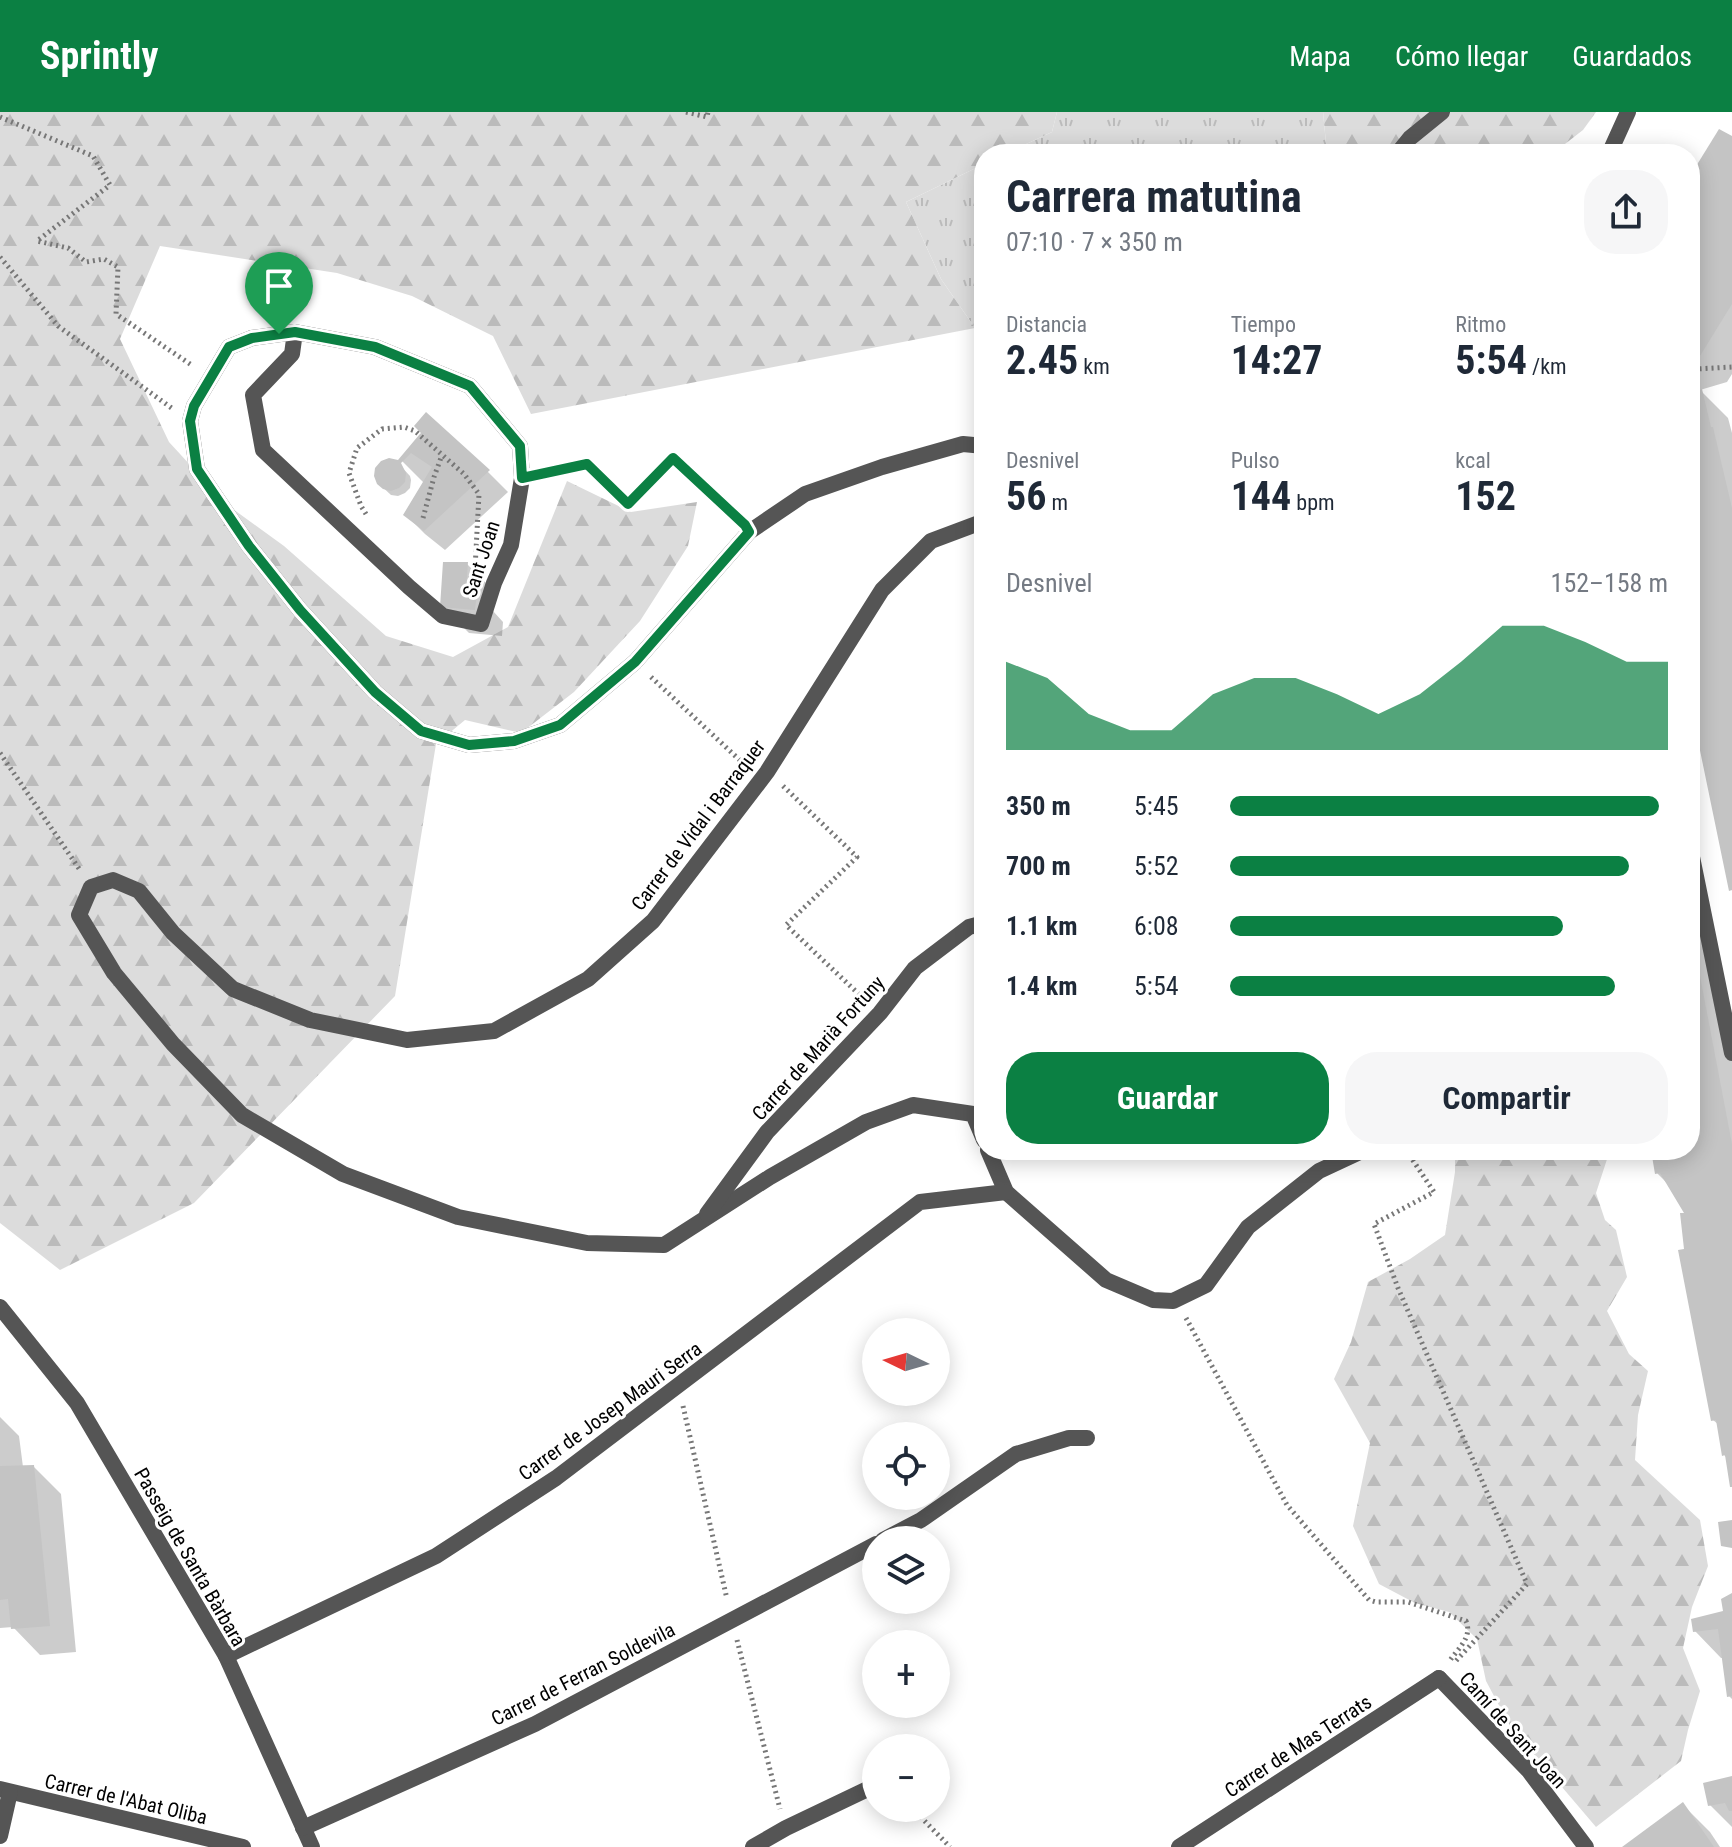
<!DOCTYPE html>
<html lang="es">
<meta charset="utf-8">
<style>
body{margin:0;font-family:"Roboto Condensed",sans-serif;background:#f6f6f7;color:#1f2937;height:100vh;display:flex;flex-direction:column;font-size:30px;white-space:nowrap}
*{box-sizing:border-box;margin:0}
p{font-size:26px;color:#747a83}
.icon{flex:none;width:44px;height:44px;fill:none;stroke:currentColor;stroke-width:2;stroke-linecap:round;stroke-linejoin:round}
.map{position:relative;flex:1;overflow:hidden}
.side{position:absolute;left:974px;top:32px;width:726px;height:1016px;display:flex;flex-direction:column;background:#fff;border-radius:32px;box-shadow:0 4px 20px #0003}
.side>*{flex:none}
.needle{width:52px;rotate:275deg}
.fabs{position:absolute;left:862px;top:1206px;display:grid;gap:16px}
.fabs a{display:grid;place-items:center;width:88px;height:88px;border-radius:50%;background:#fff;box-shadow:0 4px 20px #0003;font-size:40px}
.pin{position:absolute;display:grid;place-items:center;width:68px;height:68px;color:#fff;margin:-82px -34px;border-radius:50% 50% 50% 0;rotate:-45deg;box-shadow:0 0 8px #0007}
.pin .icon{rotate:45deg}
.round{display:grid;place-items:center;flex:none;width:84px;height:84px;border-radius:32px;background:#f6f6f7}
.head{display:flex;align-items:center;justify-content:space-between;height:136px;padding:0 32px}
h1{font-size:44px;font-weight:700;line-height:60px}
.figures{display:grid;grid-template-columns:repeat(3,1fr);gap:12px;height:136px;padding:8px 32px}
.figures div{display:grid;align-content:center}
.figures b{font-size:40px;font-weight:700}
.figures small{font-size:22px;font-weight:400}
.figures p{font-size:22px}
.chart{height:224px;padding:16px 32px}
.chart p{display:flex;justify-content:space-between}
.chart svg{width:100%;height:144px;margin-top:8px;fill:#0b8043;opacity:.7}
.primary-button{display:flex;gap:16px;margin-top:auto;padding:16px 32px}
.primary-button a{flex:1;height:92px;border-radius:32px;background:#0b8043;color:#fff;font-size:32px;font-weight:700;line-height:92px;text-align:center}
.primary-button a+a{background:#f6f6f7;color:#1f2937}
ul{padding:0 32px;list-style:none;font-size:26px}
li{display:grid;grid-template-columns:128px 96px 1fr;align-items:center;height:60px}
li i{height:20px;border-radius:10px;background:#0b8043}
header{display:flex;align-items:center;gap:48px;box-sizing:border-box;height:112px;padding:0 40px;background:#0b8043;color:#fff}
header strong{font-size:38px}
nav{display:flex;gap:44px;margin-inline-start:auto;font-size:28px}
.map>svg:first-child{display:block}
.grass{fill:url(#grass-tufts)}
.forest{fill:url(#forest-firs)}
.shadow{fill:#0003}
.building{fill:#c4c4c4}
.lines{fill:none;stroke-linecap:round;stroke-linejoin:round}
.path{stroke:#777;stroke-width:5;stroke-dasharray:2 4;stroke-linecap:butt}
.pedestrian{stroke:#555;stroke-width:16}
.minor{stroke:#555;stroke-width:16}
.route-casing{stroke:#fff;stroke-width:16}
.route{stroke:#0b8043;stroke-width:10}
.labels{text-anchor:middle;stroke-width:6;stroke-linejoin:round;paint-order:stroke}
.street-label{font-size:20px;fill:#000;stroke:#fff}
</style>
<header>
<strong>Sprintly</strong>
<nav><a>Mapa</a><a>Cómo llegar</a><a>Guardados</a></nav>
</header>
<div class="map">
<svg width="1732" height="1735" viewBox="0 0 1732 1735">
<defs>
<pattern id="grass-tufts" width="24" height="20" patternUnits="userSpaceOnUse" patternTransform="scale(2)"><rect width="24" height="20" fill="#dcdcdc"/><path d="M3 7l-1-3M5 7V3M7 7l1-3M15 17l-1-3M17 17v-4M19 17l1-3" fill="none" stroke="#bbb"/></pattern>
<pattern id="forest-firs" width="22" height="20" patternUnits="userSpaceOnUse" patternTransform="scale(2)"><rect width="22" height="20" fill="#dcdcdc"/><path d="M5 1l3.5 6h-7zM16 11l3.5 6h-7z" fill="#bbb"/></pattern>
</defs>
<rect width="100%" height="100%" fill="#fff"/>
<g class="grass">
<path d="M1057 0H1323L1327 42H1005L1052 20Z"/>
<path d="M984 52V222L975 216 941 167 906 90Z"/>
</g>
<g class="forest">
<path d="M0 0H1057L1052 20 1005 42H984V52L906 90 941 167 975 216 531 302 493 224 412 184 337 161 160 134 120 227 169 330 226 392 284 434 386 524 453 545 508 515 567 369 631 400 697 390 688 434 640 509 574 580 521 621 465 608 436 632 395 884 194 1091 60 1158 0 1111Z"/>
<path d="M1323 0H1596L1583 18 1552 42H1327Z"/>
<path d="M1455 1038H1610L1596 1081 1605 1108 1616 1118 1627 1165 1607 1199 1629 1242 1648 1259 1638 1303 1635 1348 1700 1408 1708 1454 1692 1495 1683 1536 1700 1579 1688 1618 1681 1649 1596 1715 1510 1614 1486 1569 1477 1527 1449 1500 1415 1491 1379 1472 1353 1414 1370 1331 1334 1267 1351 1230 1368 1170 1410 1147 1445 1123 1455 1060Z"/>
</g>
<g class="shadow">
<path d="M1732 26V262L1727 270 1700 278 1728 306 1732 321V779L1690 580V68Z"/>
<path d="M424 321 488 360 508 380 445 438 425 422 405 402 424 371 401 348Z"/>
<path d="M397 350 410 364 411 368 410 376 405 381 398 384 391 383 378 371Z"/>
<path d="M467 452 494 479 493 499 503 510 502 524 469 521 442 494Z"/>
<path d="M1690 708 1732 925V1373L1727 1346 1724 1343 1719 1313 1713 1308 1687 1139V1103L1671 1075 1657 1061 1653 1038H1690Z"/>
<path d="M0 1305 19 1324 23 1355H34L61 1382 76 1540 40 1543 13 1515 0 1516Z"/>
<path d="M1732 1483V1587L1729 1584 1724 1546H1721L1695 1519 1725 1500Z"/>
<path d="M1732 1666V1715L1710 1693Z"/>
<path d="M1683 1693 1710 1720 1720 1735H1625Z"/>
</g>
<g class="building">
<path d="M1719 17 1732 24V192L1700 244 1690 247V64Z"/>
<path d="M1702 277 1711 315H1713L1732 396V778L1729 779 1690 590V280Z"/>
<path d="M426 300 490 358 424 419 403 403 432 355 411 341 401 351 406 361 405 370 399 376 391 379 383 377 377 372 374 364 375 356 381 349 389 346 398 348 419 323 421 321 414 314Z"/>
<path d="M443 450H468L466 479 477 481 475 498 440 495Z"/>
<path d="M1690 822H1692L1732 1032V1375H1730L1725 1343 1722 1344 1716 1308 1711 1309 1678 1138 1684 1137 1680 1101H1684L1660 1061 1655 1062 1651 1038H1690Z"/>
<path d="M34 1353 50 1514 11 1517 8 1487 0 1488V1354Z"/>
<path d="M1732 1408V1436L1721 1434 1718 1410Z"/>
<path d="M1732 1481V1584L1727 1585 1718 1517 1693 1520 1691 1507 1723 1499 1721 1487Z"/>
<path d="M1732 1664V1699H1729L1725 1691 1708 1694 1703 1671Z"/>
<path d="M1683 1690 1714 1735H1622Z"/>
</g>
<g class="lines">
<g class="path">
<path d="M686 0 707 5 708 0"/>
<path d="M0 5 93 44 110 73 37 129 68 136 86 150 104 147 118 155 116 202 193 254"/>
<path d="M0 145 58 214 173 297"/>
<path d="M1690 275H1692L1696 257 1732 255"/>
<path d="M542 362 587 352 628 392 673 346 736 405"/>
<path d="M366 402 361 394 349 361 357 336 382 317 404 315 415 319 464 362 479 382 475 457"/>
<path d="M423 406 434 365 442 343"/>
<path d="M651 565 746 654"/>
<path d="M0 641 80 758"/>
<path d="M783 674 857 745 786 813 865 888"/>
<path d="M1406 1038 1434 1080 1374 1112 1398 1176 1527 1472 1454 1551"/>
<path d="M1186 1206 1287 1393 1369 1488 1376 1490H1408L1466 1509C1473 1526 1457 1537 1449 1550"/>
<path d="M683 1294 727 1487"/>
<path d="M737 1528 780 1697"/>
<path d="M912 1696 950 1735"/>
</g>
<g class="pedestrian">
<path d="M252 226 295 220 375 235 470 274 520 334 522 366 511 433 494 471 481 512 443 504 409 475 263 338 253 283 292 242 295 220"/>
<path d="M1439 1566 1529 1659 1586 1735"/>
</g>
<g class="minor">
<path d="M1397 42 1410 26 1442 0"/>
<path d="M1609 42 1628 0"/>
<path d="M252 226 229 235 194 294 190 309 197 357 249 434 300 498 375 580 421 619 469 633 514 629 560 613 635 550 749 420 805 382 882 355 963 332 984 334"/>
<path d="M984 405 979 411 931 429 882 478 767 660 653 809 588 867 494 919 407 928 310 908 233 877 173 821 139 779 113 768 91 775 79 803 114 861 173 932 242 1003 343 1062 458 1105 587 1131 664 1133 770 1065 866 1010 913 993 973 1002 984 1028"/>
<path d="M1690 735 1732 941"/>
<path d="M988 1038 1006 1080 1106 1168 1153 1188 1173 1189 1206 1173 1248 1115 1319 1059 1364 1038"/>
<path d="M707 1102 767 1020 880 901 915 856 969 815 984 811"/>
<path d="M0 1195 77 1291 226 1544 312 1735"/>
<path d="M883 1428 921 1408 1016 1342 1069 1326H1087"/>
<path d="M226 1544 436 1444 556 1366 920 1090 1006 1080"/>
<path d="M0 1677 243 1735"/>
<path d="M303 1716 535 1612 876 1432"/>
<path d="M0 1724 10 1680"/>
<path d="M753 1735 786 1716 876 1673"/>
<path d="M1179 1735 1439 1566"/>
</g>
</g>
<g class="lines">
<defs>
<path id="route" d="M295 220 375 235 470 274 520 334 522 366 587 352 628 392 673 346 745 413 749 420 635 550 560 613 514 629 469 633 421 619 375 580 300 498 249 434 197 357 190 309 194 294 229 235 252 226Z"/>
</defs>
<use href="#route" class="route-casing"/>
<use href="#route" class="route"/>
</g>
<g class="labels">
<g class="street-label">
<text transform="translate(481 447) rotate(-72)" y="7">Sant Joan</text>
<text transform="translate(698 713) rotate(-53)" y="7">Carrer de Vidal i Barraquer</text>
<text transform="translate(818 936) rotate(-48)" y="7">Carrer de Marià Fortuny</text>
<text transform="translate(610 1299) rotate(-36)" y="7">Carrer de Josep Mauri Serra</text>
<text transform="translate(190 1445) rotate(60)" y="7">Passeig de Santa Bàrbara</text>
<text transform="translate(583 1562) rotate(-27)" y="7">Carrer de Ferran Soldevila</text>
<text transform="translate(1513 1618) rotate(48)" y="7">Camí de Sant Joan</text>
<text transform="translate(1298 1634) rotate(-33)" y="7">Carrer de Mas Terrats</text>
<text transform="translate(126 1687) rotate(13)" y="7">Carrer de l'Abat Oliba</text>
</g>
</g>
</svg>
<div class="fabs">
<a><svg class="needle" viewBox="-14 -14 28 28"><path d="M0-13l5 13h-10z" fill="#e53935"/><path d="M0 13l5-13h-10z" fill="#747a83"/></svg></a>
<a><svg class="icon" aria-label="locate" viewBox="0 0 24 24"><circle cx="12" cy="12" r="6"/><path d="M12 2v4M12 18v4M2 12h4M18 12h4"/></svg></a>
<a><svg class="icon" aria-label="layers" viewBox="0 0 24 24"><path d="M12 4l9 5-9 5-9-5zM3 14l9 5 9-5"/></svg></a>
<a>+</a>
<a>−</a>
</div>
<div class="pin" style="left:279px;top:222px;background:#1e9e55"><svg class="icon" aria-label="arrive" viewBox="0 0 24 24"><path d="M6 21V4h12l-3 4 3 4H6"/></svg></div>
<section class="side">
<div class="head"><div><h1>Carrera matutina</h1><p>07:10 · 7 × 350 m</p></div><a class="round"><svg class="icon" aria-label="share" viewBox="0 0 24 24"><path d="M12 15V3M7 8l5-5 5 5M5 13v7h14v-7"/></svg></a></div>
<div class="figures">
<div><p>Distancia</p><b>2.45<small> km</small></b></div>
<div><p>Tiempo</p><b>14:27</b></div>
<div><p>Ritmo</p><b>5:54<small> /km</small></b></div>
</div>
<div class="figures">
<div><p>Desnivel</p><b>56<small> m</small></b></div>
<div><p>Pulso</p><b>144<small> bpm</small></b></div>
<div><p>kcal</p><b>152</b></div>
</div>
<div class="chart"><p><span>Desnivel</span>152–158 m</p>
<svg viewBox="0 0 160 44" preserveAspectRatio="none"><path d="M0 44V17L10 22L20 33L30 38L40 38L50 27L60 22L70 22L80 27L90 33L100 27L110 17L120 6L130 6L140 11L150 17L160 17V44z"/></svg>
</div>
<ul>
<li><b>350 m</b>5:45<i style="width:98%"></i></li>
<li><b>700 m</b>5:52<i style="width:91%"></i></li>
<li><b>1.1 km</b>6:08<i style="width:76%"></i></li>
<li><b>1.4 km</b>5:54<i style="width:88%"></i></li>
</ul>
<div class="primary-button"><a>Guardar</a><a>Compartir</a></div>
</section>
</div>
